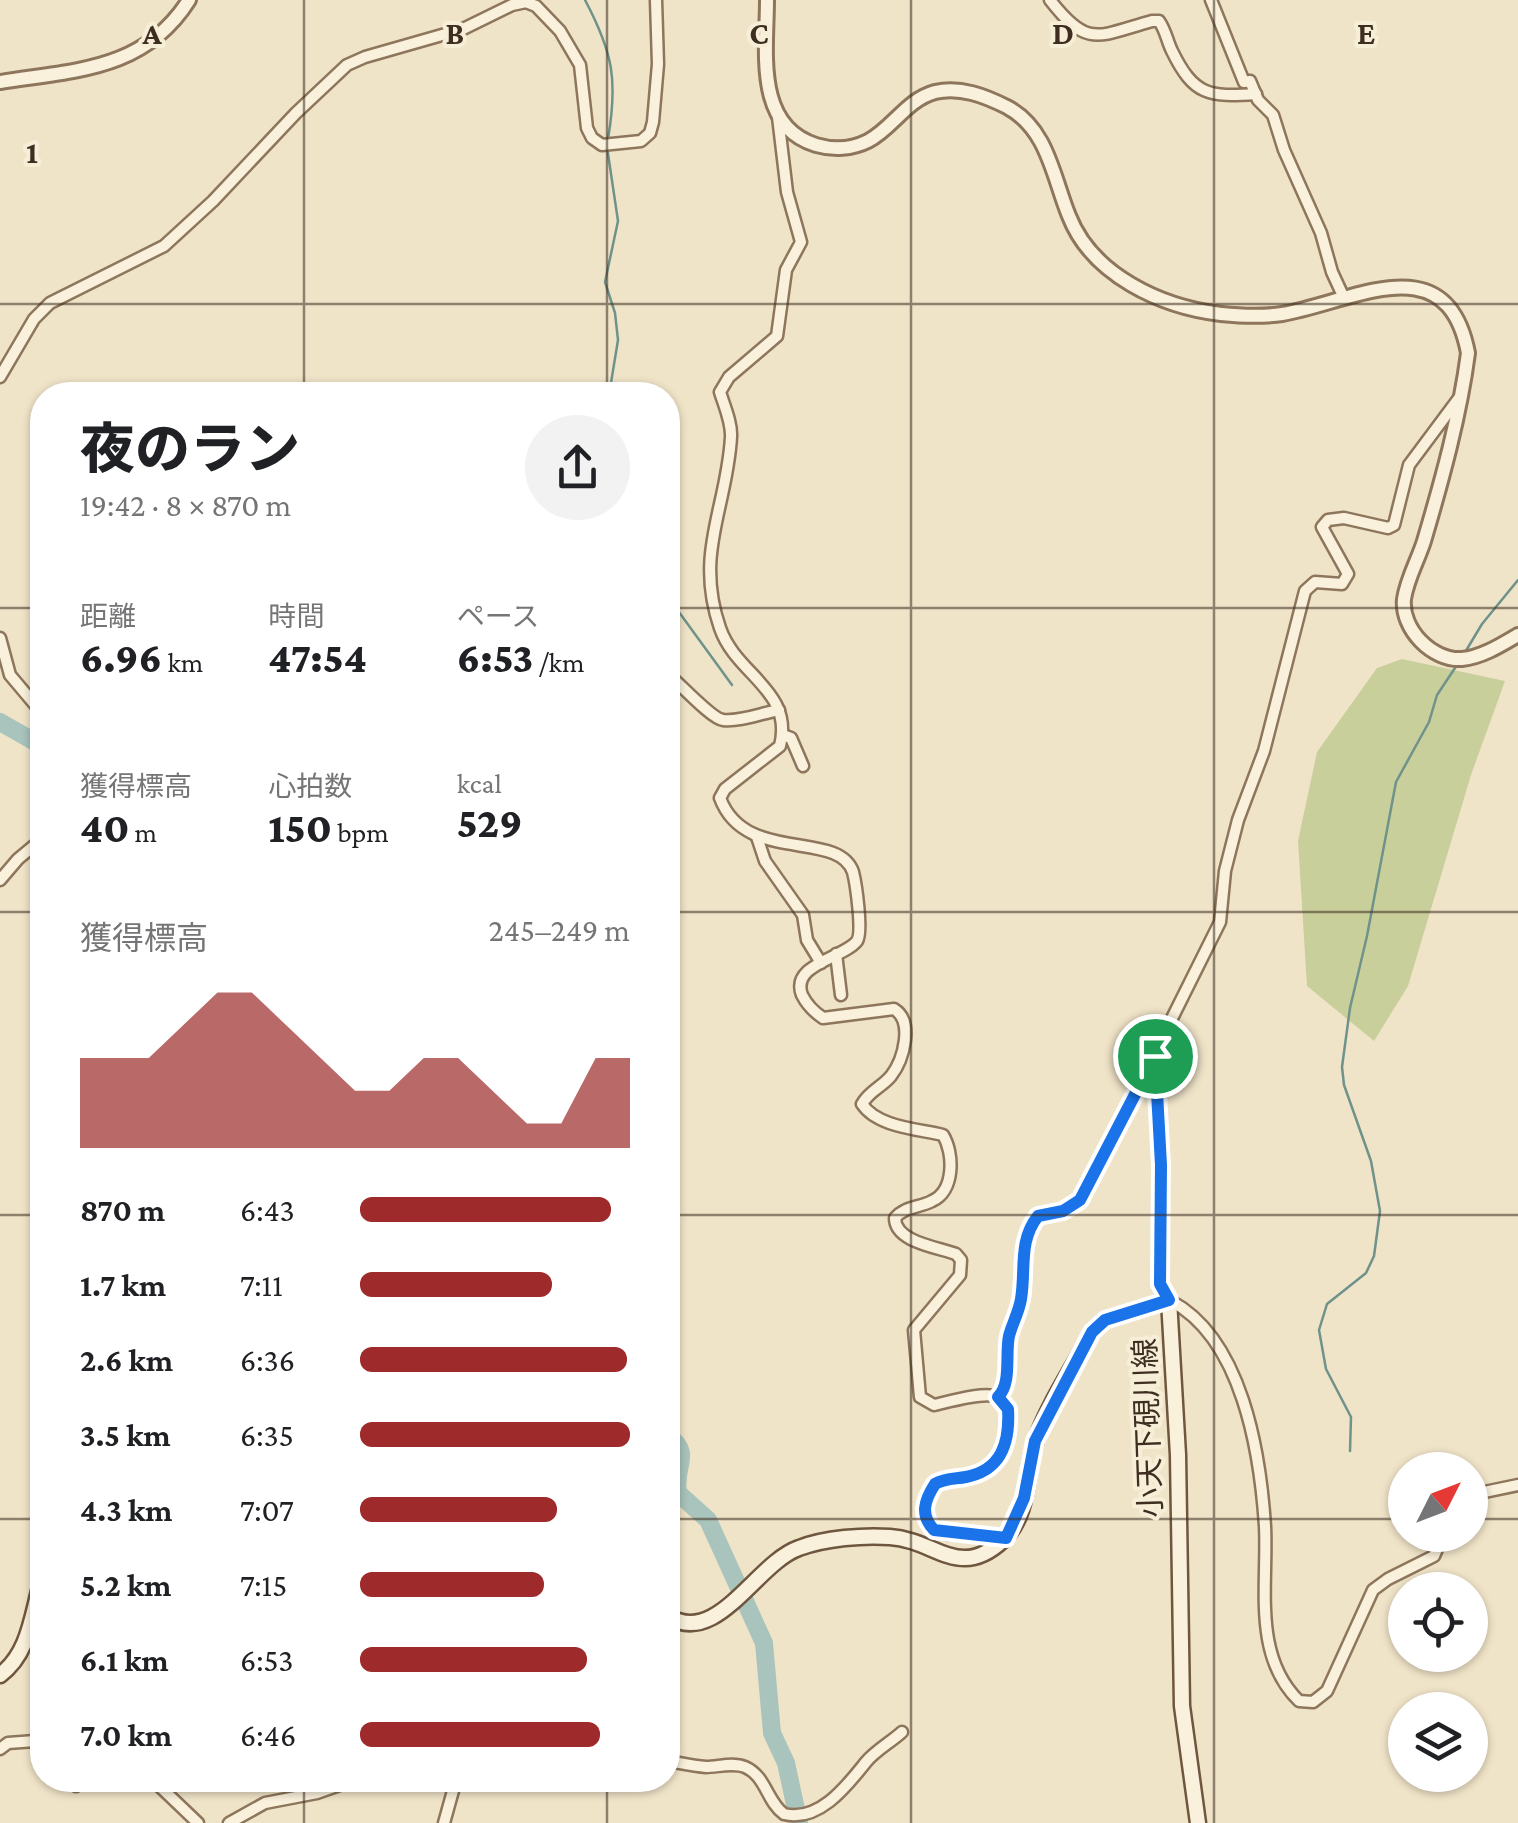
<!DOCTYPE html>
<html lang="ja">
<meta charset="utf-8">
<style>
body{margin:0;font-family:"Crimson Pro","Noto Sans JP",serif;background:#f2f2f2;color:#202124;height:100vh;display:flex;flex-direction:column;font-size:38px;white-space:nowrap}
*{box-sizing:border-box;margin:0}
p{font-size:32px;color:#757577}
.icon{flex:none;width:55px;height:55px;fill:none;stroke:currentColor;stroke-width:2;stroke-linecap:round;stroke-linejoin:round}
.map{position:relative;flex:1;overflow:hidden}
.details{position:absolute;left:30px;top:382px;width:650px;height:1410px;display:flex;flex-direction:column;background:#fff;border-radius:40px;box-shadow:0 2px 8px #0004}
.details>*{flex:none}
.needle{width:65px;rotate:48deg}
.buttons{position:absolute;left:1388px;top:1452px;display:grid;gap:20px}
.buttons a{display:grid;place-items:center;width:100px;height:100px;border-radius:50%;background:#fff;box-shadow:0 2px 8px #0004;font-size:50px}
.pin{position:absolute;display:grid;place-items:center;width:85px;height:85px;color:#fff;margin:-42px;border:5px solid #fff;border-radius:50%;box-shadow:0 2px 10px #0007}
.round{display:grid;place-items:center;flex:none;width:105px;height:105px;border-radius:52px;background:#f2f2f2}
.overview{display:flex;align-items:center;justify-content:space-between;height:170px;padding:0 50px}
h1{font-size:55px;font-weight:800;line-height:75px}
.stats{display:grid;grid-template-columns:repeat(3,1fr);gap:15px;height:170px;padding:10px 50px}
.stats div{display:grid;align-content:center}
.stats b{font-size:42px;font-weight:800}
.stats small{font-size:28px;font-weight:400}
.stats p{font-size:28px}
.chart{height:280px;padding:20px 50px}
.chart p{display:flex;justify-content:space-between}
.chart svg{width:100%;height:180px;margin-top:10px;fill:#9e2a2b;opacity:.7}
ul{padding:0 50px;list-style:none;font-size:32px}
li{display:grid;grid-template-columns:160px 120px 1fr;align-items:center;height:75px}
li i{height:25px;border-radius:12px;background:#9e2a2b}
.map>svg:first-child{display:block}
.green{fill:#c9cf9b}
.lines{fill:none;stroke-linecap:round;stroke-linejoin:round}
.stream{stroke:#6f938a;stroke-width:2.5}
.river{stroke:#a9c4bc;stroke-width:18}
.minor-casing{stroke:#8d765c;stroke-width:15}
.tertiary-casing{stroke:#8d765c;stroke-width:18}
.secondary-casing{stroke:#6f573f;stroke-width:19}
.minor{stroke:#faf1dc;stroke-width:10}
.tertiary{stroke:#faf1dc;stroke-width:12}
.secondary{stroke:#faf1dc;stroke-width:14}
.route-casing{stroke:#fff;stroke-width:20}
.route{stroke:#1a73e8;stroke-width:12}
.grid{fill:none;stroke:#3d2e20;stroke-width:2.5;stroke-opacity:0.55}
.labels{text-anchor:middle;stroke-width:8;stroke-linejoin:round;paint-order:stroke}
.street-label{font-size:30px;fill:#3d2e20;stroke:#f7eed8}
.grid-label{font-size:32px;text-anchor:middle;font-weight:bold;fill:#3d2e20;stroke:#f7eed8;stroke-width:8;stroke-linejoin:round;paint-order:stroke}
</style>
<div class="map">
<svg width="1518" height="1823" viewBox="0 0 1518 1823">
<rect width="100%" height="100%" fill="#f0e4c8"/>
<path class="green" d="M1402 659 1505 681 1471 775 1408 986 1374 1041 1307 986 1298 841 1317 752 1377 668Z"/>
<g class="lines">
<g class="stream">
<path d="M585 0C613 53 618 80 608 139"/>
<path d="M607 147 618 221 605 282 615 313 618 340 609 395"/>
<path d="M668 597 732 685"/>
<path d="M1464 654 1482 624 1518 580"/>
<path d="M1350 1451 1351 1417 1326 1369 1319 1330 1327 1304 1366 1273 1374 1256 1380 1211 1371 1161 1344 1085 1342 1067 1350 1008 1367 936 1396 782 1429 722 1437 695 1457 665"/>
</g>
<g class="river">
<path d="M0 722 42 746"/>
<path d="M668 1435C694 1456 673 1464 678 1493L708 1520 764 1643 772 1733 786 1763 799 1823"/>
</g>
<defs>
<g id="minor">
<path d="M1050 0C1088 49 1098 36 1152 21H1159C1166 31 1167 41 1172 51 1194 96 1209 97 1256 94"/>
<path d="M1211 0 1244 82 1250 81 1258 100 1273 115 1284 150 1321 233 1332 272 1344 298"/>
<path d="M778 117 787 192 801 242 786 270 777 336 729 377 720 392C724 405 732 423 731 437 727 508 694 553 720 628 736 675 794 690 780 746L725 789 720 798C745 865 838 829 853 872 856 884 863 932 857 941 844 958 790 964 802 995 807 1005 814 1012 823 1018L894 1009C914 1021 904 1059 891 1076 882 1087 869 1091 862 1104 877 1127 918 1129 943 1135 954 1153 955 1191 932 1201 919 1208 905 1206 895 1218 895 1242 937 1247 956 1254L961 1260 960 1275 914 1330 920 1397 934 1405C948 1402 985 1391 997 1397 1023 1409 1005 1461 985 1472 971 1479 952 1478 938 1481 926 1496 914 1528 942 1533 963 1537 985 1533 1006 1537"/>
<path d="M0 377 34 319 50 303 164 246 213 201 296 113 347 65 365 57 463 29 512 5 526 2 536 6 560 31 580 65 587 128 592 138 602 145 641 141 650 133 653 122 658 64 656 0"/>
<path d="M0 638 10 675 42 713"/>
<path d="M668 674C680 684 712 719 723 720 740 722 762 713 779 710"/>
<path d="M783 735 791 738 803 766"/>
<path d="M757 837 765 861 803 915 807 940 821 963"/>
<path d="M0 880 18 859 42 839"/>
<path d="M836 954 841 995"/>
<path d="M1155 1057 1161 1165 1160 1284 1169 1300"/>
<path d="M1171 1301C1242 1339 1260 1451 1265 1526 1268 1585 1252 1655 1299 1701L1313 1702 1327 1691 1373 1590 1388 1579 1434 1556 1443 1535"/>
<path d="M998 1397C1011 1382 1005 1355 1009 1336 1012 1324 1019 1312 1021 1299 1026 1270 1018 1241 1038 1216L1063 1211 1081 1201 1220 922 1225 871 1238 820 1264 751 1305 591 1315 582 1342 584 1348 574 1322 527 1328 520 1344 518 1388 528 1394 525 1409 465 1459 398"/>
<path d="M1470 1495 1518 1485"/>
<path d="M0 1749 8 1743 35 1741 42 1749"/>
<path d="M668 1761C680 1763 693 1766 706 1767 718 1767 733 1762 745 1767 766 1776 767 1802 784 1814 820 1823 849 1783 866 1762 875 1751 891 1742 902 1732"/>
<path d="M68 1780 76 1786"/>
<path d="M153 1780 198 1823"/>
<path d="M229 1823 265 1803 317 1793 354 1780"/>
<path d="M444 1823 456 1780"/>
</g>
<g id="tertiary">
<path d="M767 0C767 50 754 126 816 145 833 150 852 149 868 141 893 128 906 100 935 92 960 86 985 96 1007 107 1048 129 1053 177 1069 216 1092 275 1161 307 1221 314 1241 316 1262 317 1282 314 1353 302 1447 243 1468 353 1460 415 1442 480 1424 541 1418 560 1407 579 1404 599 1401 629 1432 661 1462 659 1482 657 1501 645 1518 635"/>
<path d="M0 82C75 70 144 71 189 0"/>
</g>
<g id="secondary">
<path d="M668 1616C717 1648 756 1563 799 1548 825 1538 864 1535 890 1537 936 1540 959 1581 1003 1540 1030 1514 1025 1473 1036 1440 1049 1403 1074 1367 1092 1332L1105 1320 1169 1300 1178 1455 1182 1706 1198 1823"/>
<path d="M0 1675C30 1653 32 1613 42 1580"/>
</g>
</defs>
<use href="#minor" class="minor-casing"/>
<use href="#tertiary" class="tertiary-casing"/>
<use href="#secondary" class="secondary-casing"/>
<use href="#minor" class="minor"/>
<use href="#tertiary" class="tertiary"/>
<use href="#secondary" class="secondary"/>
</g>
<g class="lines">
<defs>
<path id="route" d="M1155 1056 1161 1165 1160 1284 1169 1300 1105 1320 1092 1332 1035 1441 1024 1498 1006 1538 934 1530C920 1515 924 1501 935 1484 945 1478 955 1479 966 1477 1002 1470 1010 1442 1008 1409L998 1397C1012 1383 1005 1355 1009 1336 1012 1324 1019 1312 1021 1299 1026 1270 1018 1241 1038 1216L1063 1211 1080 1200Z"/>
</defs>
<use href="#route" class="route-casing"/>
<use href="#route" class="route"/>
</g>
<path class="grid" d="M304 0V395M607 0V395M911 0V1823M1214 0V1823M0 304H1518M0 608H42M668 608H1518M0 912H42M668 912H1518M0 1215H42M668 1215H1518M0 1519H42M668 1519H1405M1470 1519H1518M304 1780V1823M607 1780V1823"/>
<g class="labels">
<g class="street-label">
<text transform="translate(1148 1428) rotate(-92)" y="10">小天下硯川線</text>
</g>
</g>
<g class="grid-label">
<text x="152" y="44">A</text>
<text x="455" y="44">B</text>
<text x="759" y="44">C</text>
<text x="1063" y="44">D</text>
<text x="1366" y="44">E</text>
<text x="32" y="163">1</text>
</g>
</svg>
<div class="buttons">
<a><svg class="needle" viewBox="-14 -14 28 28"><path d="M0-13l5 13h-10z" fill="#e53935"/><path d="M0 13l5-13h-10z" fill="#757577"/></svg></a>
<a><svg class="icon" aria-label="locate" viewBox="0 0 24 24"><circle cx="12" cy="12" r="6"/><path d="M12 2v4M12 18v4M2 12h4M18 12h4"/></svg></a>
<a><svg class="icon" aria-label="layers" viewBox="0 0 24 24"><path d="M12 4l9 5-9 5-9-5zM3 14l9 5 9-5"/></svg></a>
</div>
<div class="pin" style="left:1155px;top:1056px;background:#1e9e55"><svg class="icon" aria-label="arrive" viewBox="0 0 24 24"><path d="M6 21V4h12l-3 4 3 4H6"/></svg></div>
<section class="details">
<div class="overview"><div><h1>夜のラン</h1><p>19:42 · 8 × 870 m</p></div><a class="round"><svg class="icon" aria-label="share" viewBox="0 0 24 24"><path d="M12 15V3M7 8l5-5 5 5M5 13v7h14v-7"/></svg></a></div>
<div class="stats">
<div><p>距離</p><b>6.96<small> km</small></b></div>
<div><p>時間</p><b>47:54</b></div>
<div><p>ペース</p><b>6:53<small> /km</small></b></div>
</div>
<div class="stats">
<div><p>獲得標高</p><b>40<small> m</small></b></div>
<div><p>心拍数</p><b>150<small> bpm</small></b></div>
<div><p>kcal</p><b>529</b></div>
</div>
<div class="chart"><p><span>獲得標高</span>245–249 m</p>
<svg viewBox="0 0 160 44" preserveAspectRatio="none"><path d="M0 44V22L10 22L20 22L30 14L40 6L50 6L60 14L70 22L80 30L90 30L100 22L110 22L120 30L130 38L140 38L150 22L160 22V44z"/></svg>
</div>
<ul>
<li><b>870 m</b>6:43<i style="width:93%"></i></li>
<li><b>1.7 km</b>7:11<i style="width:71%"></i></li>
<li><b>2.6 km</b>6:36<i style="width:99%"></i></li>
<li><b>3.5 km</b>6:35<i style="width:100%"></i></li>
<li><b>4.3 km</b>7:07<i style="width:73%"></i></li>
<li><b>5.2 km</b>7:15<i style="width:68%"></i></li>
<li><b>6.1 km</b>6:53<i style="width:84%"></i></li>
<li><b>7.0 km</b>6:46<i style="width:89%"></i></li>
</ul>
</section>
</div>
